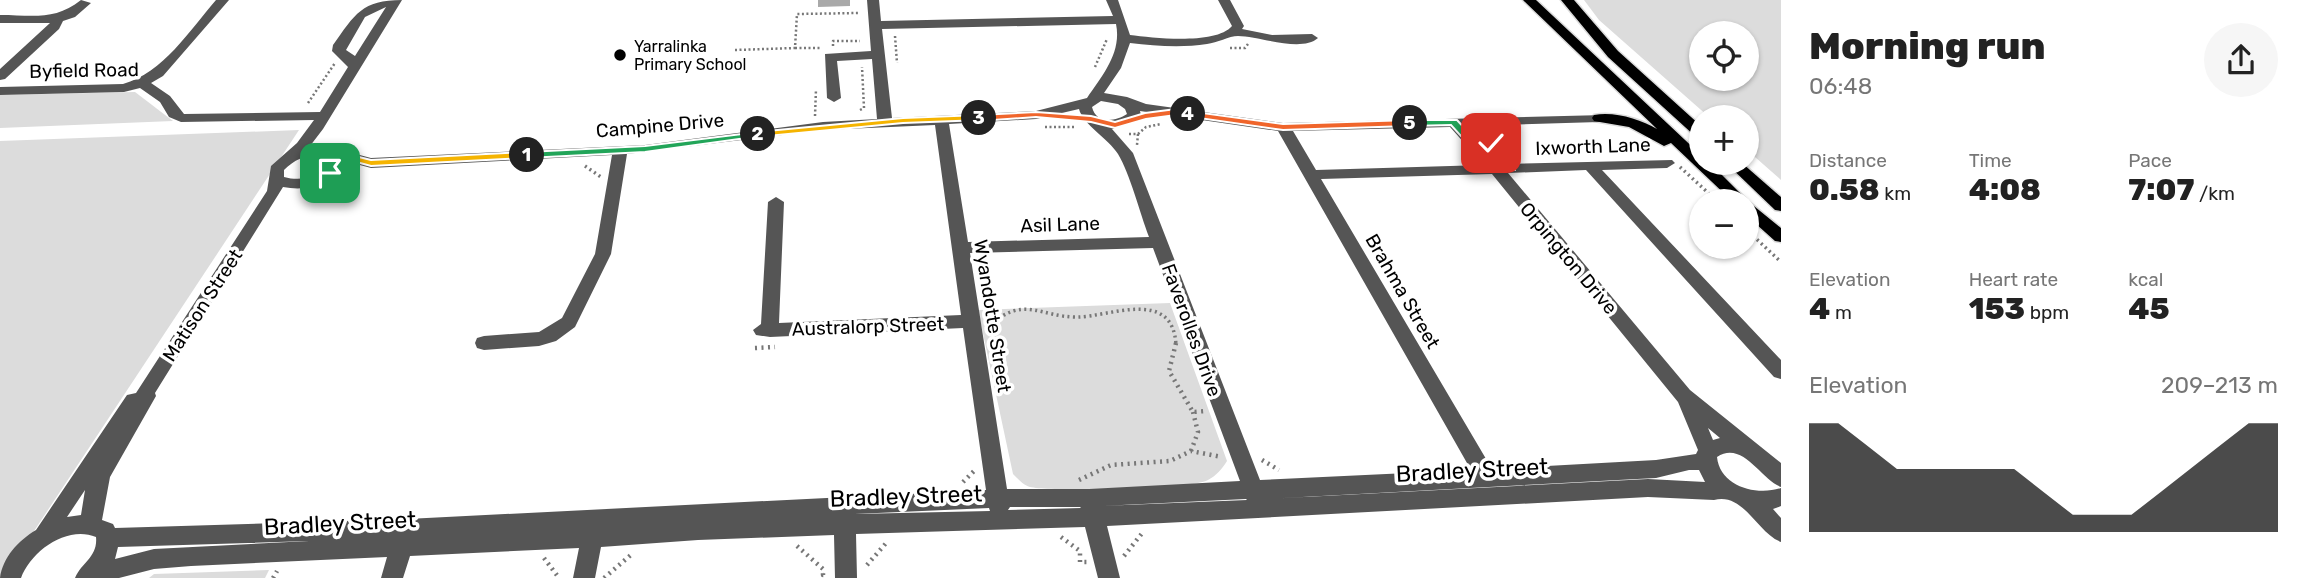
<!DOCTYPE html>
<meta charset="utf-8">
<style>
body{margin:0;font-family:Rubik,sans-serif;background:#f6f6f6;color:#222;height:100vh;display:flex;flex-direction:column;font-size:26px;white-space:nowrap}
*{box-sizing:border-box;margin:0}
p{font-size:23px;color:#767676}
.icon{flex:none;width:38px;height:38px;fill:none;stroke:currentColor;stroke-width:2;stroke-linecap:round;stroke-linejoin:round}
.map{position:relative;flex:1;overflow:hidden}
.details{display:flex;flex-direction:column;background:#fff;width:525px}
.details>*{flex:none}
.buttons{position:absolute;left:1689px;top:21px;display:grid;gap:14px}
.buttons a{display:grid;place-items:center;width:70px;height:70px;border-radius:50%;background:#fff;box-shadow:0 2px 5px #0004;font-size:35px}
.pin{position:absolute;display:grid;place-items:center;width:60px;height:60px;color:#fff;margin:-30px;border-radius:14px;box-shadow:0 4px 10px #0006}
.km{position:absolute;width:35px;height:35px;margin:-18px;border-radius:50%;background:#222;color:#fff;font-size:19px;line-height:35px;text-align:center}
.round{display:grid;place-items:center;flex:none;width:74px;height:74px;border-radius:37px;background:#f6f6f6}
.headline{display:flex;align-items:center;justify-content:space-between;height:119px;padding:0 28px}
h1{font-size:38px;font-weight:800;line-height:52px}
.metrics{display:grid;grid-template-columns:repeat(3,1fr);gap:10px;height:119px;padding:7px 28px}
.metrics div{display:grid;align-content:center}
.metrics b{font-size:30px;font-weight:800}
.metrics small{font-size:19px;font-weight:400}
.metrics p{font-size:19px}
.chart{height:196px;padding:14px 28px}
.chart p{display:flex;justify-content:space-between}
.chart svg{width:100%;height:126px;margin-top:7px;fill:#000;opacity:.7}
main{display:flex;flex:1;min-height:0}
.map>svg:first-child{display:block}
.green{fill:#dcdcdc;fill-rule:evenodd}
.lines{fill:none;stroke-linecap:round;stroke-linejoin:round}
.major-casing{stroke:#dbdbdb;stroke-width:3}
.path-far2{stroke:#777;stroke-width:2.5;stroke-dasharray:2 2.5;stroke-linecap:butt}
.path-far1{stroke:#777;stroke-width:3.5;stroke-dasharray:2 3.5;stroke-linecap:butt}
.path{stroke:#777;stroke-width:4.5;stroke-dasharray:2 4.5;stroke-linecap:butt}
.minor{fill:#555;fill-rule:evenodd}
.major{fill:#000;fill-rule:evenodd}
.wall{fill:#a9a9a9}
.split-1{fill:#f5b400;stroke:#fff;stroke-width:2}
.split-2{fill:#22a559;stroke:#fff;stroke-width:2}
.split-3{fill:#f5b400;stroke:#fff;stroke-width:2}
.split-4{fill:#f0652b;stroke:#fff;stroke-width:2}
.split-5{fill:#f0652b;stroke:#fff;stroke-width:2}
.split-6{fill:#22a559;stroke:#fff;stroke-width:2}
.poi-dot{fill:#000;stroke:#fff;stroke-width:2.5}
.labels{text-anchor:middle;stroke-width:7;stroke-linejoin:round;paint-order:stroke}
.far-poi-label{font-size:16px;fill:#000;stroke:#fff;text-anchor:start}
.street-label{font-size:19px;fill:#000;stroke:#fff}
.near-street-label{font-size:23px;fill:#000;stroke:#fff}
</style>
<main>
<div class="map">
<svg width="1781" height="578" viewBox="0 0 1781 578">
<rect width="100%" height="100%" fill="#fff"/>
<g class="green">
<path d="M1584 0H1781V180L1747 150 1746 117H1709L1599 20ZM1746 33V79H1701V33Z"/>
<path d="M135 92 173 121 0 128V95Z"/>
<path d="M299 130 3 578H0V141Z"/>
<path d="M1170 303 1227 461C1222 469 1216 476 1208 480 1190 490 1053 492 1030 487 1023 485 1018 479 1013 474L978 310Z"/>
<path d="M269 570 265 578H149L154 574Z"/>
</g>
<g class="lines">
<defs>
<g id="major">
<path d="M1523 0H1536L1701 155V163H1710L1749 202 1781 228V242L1775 241 1746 215V201H1732L1671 143 1664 146 1629 127 1594 121 1592 118 1594 115C1614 111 1640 119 1657 129Z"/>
<path d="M1561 0H1574L1618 51 1701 126V138L1696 137 1608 57Z"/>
<path d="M1726 163H1742L1781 197V211L1775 210Z"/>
</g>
</defs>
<use href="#major" class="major-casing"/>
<g class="path-far2">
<path d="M895 36 897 63"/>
<path d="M833 46V41H860"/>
<path d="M795 48H820"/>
<path d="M1230 48H1245L1248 44"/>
<path d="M735 50 795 48 797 14 859 13"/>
<path d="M1095 67 1107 39"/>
<path d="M308 103 335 63"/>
<path d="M860 110 864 108 862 67"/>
<path d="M815 116 816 89"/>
<path d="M1045 127H1074"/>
<path d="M1129 134H1138L1137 145"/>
<path d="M1138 134 1146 127 1161 124"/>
</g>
<g class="path-far1">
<path d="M585 166 601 177"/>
<path d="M1680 167 1717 201"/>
<path d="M1749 232 1781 262"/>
<path d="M990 325C1025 295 1039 317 1077 317 1109 317 1173 287 1176 345"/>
</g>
<g class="path">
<path d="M1176 343 1169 371 1193 412 1206 411"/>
<path d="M755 348 775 347"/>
<path d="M1191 451 1198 432 1193 412"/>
<path d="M1262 460 1279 470"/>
<path d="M1079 480 1111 465 1170 461 1191 451 1222 457"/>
<path d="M963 482 975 470"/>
<path d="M1061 537 1080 551V562H1087"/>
<path d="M797 546 823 569V575H826"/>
<path d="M1124 556 1143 532"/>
<path d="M544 558 559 578"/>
<path d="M867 565 887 542"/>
<path d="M273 578 277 571"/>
<path d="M604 578 632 554"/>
</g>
<g class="minor">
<path d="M81 0 91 3 75 17 63 21 59 29 5 79 0 80V69L50 23H0V15C32 15 55 21 81 0Z"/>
<path d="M216 0H229L163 76 151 83 170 96 184 114 320 112 348 67 332 51 333 45C355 14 362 0 402 0L323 129 310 146H326L371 158 645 145 823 122 877 119 872 59 837 61 841 98 834 102 827 98 825 54 871 51 867 0H879L881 21 1113 16 1106 0H1118L1130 35C1154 38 1216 45 1232 26L1218 0H1230L1244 26 1242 29 1272 35 1312 34 1318 38C1301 53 1259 36 1238 36 1229 36 1217 43 1207 44 1182 48 1155 46 1130 43L1121 68 1104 93 1127 97 1146 104 1283 123 1604 115 1606 118 1599 122 1466 126 1501 164 1672 160 1675 163 1667 168 1602 170 1781 360V379L1774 377 1586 170 1508 173 1690 390 1781 463V487C1761 480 1743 440 1717 457 1720 487 1757 496 1781 488V506L1773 509 1781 518V542C1757 533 1744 492 1714 500L1648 497 1107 526 1120 578H1098L1085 527 856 534 857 578H835L834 535 698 540 601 547 595 578H573L579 548 410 556 403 578H381L387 557 191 566 154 569 119 578H75C82 562 98 557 96 537 67 525 31 551 21 578H0C3 557 18 541 36 530L127 395 136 393 267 191 271 166 297 143 314 120 181 122 169 117 160 102 140 88 124 92 0 95V87L123 84C163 73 190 30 216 0ZM386 7 355 56 346 50 365 17ZM1116 24C1122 53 1102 76 1087 98L1036 111 892 118 882 29ZM1101 101 1118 104 1125 109 1127 114C1115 122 1096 124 1092 107ZM1079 109C1083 125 1108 138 1118 154 1130 174 1140 213 1149 237L968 242 949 124 1036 119ZM1140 111 1278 131 1471 470 1260 480 1133 153 1112 129 1133 123 1141 115ZM935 125 961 315 779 323 784 202 776 197 768 202 761 324 753 330 756 335 770 337 963 328 986 490 407 519 115 528 113 524 102 520 110 477 156 396 155 393 283 187C309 192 332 184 345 161L371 168 612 155 595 254 562 318 539 332 484 336 477 338 475 343 477 348 484 350 539 346 556 341 575 327 611 254 627 154 823 130ZM1450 127 1484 165 1316 170 1293 131ZM319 154 329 157 330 161C320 177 302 182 284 177V170C294 160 305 155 319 154ZM1492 174 1678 402 1698 450 1696 454 1656 460 1492 469 1321 179ZM1153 248 1240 481 1089 489H1007L970 253ZM1708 428 1720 438 1713 440ZM1689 470H1699L1705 482 1648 479 1266 499 1656 478ZM85 490 81 515 67 517ZM1246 499 1247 500 1101 506ZM1010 507H1080L1081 508 1008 510ZM989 508 990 511 855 514ZM309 541 154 549 115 559 118 547Z"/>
</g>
<use href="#major" class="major"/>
</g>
<path class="wall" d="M818 0H850V6L818 7Z"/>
<path class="split-1" d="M335 151 371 160 527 152 532 155 527 158 371 166 342 158 343 161 334 175H327L325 173 333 161 330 154Z"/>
<path class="split-2" d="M758 132 763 134 761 136 645 152 527 158 522 155 527 152 645 146Z"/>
<path class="split-3" d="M979 115 982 116V120L903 123 758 137 753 134 758 132 903 118Z"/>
<path class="split-4" d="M1176 109 1192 114 1188 116 1176 115 1146 119 1115 128 1091 122 1036 117 979 121 974 118 979 115 1036 112 1091 116 1115 122 1145 113Z"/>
<path class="split-5" d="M1188 111 1283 124 1410 120 1415 123 1410 126 1283 130 1185 116V112Z"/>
<path class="split-6" d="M1457 120 1498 165H1504L1486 143 1494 141 1515 166V170H1492L1451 125 1410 126 1406 123 1410 120Z"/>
<circle class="poi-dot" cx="620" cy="55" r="7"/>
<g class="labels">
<g class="far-poi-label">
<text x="634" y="52">Yarralinka<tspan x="634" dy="18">Primary School</tspan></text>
</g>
<g class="street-label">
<text transform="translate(84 70) rotate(-1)" y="7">Byfield Road</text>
<text transform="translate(660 125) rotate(-5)" y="7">Campine Drive</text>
<text transform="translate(1593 146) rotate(-2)" y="7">Ixworth Lane</text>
<text transform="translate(1060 224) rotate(-2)" y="7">Asil Lane</text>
<text transform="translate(1569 258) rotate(50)" y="7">Orpington Drive</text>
<text transform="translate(1403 291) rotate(60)" y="7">Brahma Street</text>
<text transform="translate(202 305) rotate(-57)" y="7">Matison Street</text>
<text transform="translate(993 316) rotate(81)" y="7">Wyandotte Street</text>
<text transform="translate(868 326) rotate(-2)" y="7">Australorp Street</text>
<text transform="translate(1192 330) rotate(70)" y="7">Faverolles Drive</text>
</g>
<g class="near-street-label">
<text transform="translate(1472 470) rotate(-3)" y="8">Bradley Street</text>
<text transform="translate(906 496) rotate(-2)" y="8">Bradley Street</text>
<text transform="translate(340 523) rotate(-3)" y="8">Bradley Street</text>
</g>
</g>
</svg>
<div class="buttons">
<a><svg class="icon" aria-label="locate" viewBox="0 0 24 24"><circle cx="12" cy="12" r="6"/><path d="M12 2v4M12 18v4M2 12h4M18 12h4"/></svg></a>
<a>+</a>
<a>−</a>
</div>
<div class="pin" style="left:330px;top:173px;background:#1e9e55"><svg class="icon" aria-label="arrive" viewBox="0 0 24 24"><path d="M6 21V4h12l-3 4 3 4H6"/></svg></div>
<div class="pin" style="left:1491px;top:143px;background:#d93025"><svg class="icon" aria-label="check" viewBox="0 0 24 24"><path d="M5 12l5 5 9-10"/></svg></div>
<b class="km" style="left:527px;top:155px">1</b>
<b class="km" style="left:758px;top:134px">2</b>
<b class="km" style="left:979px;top:118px">3</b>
<b class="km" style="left:1188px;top:114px">4</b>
<b class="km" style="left:1410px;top:123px">5</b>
</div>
<section class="details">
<div class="headline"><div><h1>Morning run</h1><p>06:48</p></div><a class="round"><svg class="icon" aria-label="share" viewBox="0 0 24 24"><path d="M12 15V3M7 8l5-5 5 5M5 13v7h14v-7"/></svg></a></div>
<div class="metrics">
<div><p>Distance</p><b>0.58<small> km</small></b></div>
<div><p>Time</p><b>4:08</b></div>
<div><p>Pace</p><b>7:07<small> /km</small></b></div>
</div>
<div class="metrics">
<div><p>Elevation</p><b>4<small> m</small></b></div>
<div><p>Heart rate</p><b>153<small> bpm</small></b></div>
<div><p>kcal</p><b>45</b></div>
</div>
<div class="chart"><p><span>Elevation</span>209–213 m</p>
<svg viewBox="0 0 160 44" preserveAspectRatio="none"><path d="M0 44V6L10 6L20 14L30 22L40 22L50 22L60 22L70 22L80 30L90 38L100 38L110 38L120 30L130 22L140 14L150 6L160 6V44z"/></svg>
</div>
</section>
</main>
